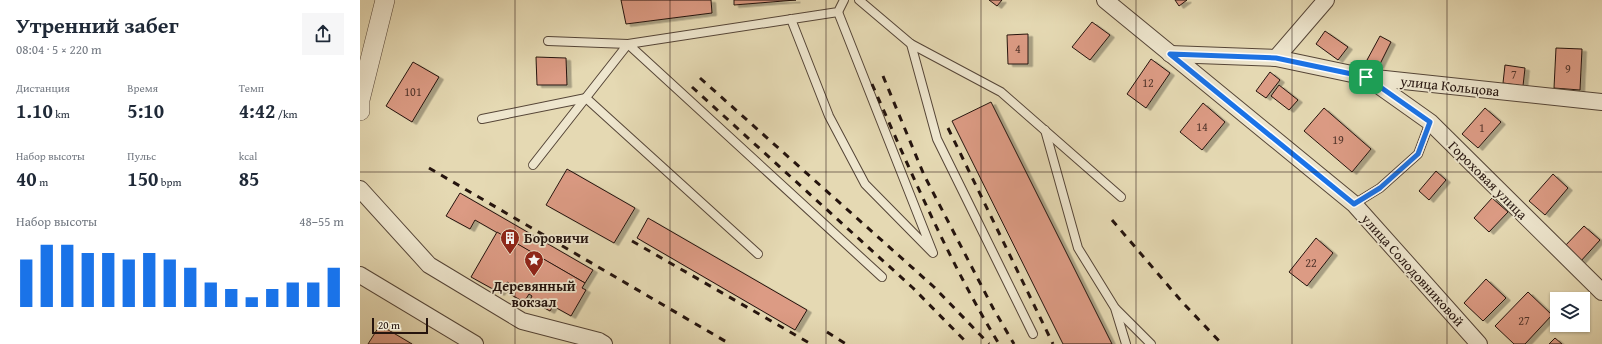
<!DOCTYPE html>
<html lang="ru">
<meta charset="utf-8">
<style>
body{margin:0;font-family:"Gentium Book Plus",serif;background:#f6f6f7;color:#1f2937;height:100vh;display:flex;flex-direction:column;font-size:15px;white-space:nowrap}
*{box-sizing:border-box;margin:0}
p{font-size:13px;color:#747a83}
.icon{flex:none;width:22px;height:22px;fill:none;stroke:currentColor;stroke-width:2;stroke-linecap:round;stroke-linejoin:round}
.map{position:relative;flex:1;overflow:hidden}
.panel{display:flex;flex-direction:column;background:#fff;width:360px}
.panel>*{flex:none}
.buttons{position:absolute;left:1190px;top:292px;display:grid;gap:8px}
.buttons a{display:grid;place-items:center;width:40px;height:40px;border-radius:0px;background:#fff;box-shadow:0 1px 3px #0004;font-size:20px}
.scale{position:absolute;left:12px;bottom:10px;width:56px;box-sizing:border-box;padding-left:4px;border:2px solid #25140e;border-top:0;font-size:11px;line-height:14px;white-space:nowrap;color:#25140e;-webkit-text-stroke:3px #eee6ce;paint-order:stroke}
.pin{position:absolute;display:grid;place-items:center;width:34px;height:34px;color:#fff;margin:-17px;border-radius:8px;box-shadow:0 2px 6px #0006}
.round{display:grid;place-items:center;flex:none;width:42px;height:42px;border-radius:0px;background:#f6f6f7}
.overview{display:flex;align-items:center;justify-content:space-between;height:68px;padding:0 16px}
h1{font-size:22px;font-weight:800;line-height:30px}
.metrics{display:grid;grid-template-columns:repeat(3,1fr);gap:6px;height:68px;padding:4px 16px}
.metrics div{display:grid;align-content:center}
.metrics b{font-size:20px;font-weight:800}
.metrics small{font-size:11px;font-weight:400}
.metrics p{font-size:11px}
.chart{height:112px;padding:8px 16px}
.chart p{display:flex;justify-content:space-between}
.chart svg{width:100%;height:72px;margin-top:4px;stroke:#1a73e8;stroke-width:6}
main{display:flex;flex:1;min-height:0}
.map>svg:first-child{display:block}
.building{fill:#dc9b84;stroke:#25140e;filter:url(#shadow)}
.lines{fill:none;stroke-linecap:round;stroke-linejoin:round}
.service-casing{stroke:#554537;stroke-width:10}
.minor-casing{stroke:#554537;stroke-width:18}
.tertiary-casing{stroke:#554537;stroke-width:20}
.service{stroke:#eee6ce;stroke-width:8}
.minor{stroke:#eee6ce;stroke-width:16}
.tertiary{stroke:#eee6ce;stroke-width:19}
.rail{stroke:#25140e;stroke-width:3;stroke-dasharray:7 7;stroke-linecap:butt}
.route-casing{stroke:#fff;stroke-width:8}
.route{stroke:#1a73e8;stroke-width:5}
.grid{fill:none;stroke:#25140e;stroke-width:1;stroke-opacity:0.55}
.labels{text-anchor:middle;stroke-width:3.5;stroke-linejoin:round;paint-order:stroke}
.number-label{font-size:12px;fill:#53362c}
.street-label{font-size:14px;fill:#25140e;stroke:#eee6ce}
.poi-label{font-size:14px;font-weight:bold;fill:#25140e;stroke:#eee6ce;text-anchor:start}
</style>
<main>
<section class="panel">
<div class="overview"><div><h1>Утренний забег</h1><p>08:04 · 5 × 220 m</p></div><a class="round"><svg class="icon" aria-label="share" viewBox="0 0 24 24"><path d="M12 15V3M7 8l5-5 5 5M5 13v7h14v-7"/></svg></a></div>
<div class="metrics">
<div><p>Дистанция</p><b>1.10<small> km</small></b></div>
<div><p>Время</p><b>5:10</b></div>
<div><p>Темп</p><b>4:42<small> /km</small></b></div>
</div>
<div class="metrics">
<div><p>Набор высоты</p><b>40<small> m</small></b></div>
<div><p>Пульс</p><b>150<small> bpm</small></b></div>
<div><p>kcal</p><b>85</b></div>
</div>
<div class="chart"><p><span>Набор высоты</span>48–55 m</p>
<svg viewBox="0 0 160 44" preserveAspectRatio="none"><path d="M5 44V15M15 44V6M25 44V6M35 44V11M45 44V11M55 44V15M65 44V11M75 44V15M85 44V20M95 44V29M105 44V33M115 44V38M125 44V33M135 44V29M145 44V29M155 44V20"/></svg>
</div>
</section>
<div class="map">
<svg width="1242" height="344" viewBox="0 0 1242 344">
<defs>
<filter id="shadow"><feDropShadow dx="4.5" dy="2.5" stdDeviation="0" flood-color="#0004"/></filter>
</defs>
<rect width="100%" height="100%" fill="#e5d9b3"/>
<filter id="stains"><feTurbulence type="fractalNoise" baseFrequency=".005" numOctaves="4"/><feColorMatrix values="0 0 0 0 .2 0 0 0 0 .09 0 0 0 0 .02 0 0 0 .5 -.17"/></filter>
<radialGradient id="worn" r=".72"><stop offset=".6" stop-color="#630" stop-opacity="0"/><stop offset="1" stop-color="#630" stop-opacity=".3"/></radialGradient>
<g class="building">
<path d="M261 0H351L352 13 266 24Z"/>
<path d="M374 0H436L374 5Z"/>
<path d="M629 0H642L637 6Z"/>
<path d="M815 0H827L819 6Z"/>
<path d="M732 22 750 35 730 60 712 47Z"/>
<path d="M965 31 988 47 978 60 956 44Z"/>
<path d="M668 34V64H648L647 35Z"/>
<path d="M1020 36 1031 42 1019 66 1007 60Z"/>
<path d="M1196 48 1222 49 1220 90 1194 88Z"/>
<path d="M176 57 206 58 207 85H177Z"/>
<path d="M791 59 810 73 786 108 767 94Z"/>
<path d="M53 62 79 77 52 122 26 106Z"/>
<path d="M1145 65 1165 68 1163 86 1143 83Z"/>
<path d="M910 72 920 80 906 98 896 91Z"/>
<path d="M919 85 938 100 929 110 911 96Z"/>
<path d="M631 102 752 344H703L592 121Z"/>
<path d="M843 103 865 122 842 150 820 132Z"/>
<path d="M964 108 1011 149 992 172 944 131Z"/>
<path d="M1125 108 1141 122 1118 148 1102 134Z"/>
<path d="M207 169 275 208 254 243 186 205Z"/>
<path d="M1076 171 1086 180 1069 200 1059 191Z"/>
<path d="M1193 174 1208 188 1185 215 1169 201Z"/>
<path d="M100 193 233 270 225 283 115 220 110 229 86 216Z"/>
<path d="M1132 198 1148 212 1129 232 1114 218Z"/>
<path d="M288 218 447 310 435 330 277 238Z"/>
<path d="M1224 226 1240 240 1220 262 1204 247Z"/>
<path d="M137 232 225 283 222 288 226 290 211 316 193 306 190 311 170 300 172 296 169 294 164 302 148 293 152 285 147 282 140 293 111 277Z"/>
<path d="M956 238 973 253 947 286 929 272Z"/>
<path d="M1126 279 1146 298 1123 321 1104 303Z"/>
<path d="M1168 292 1192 315 1165 344H1154L1135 326Z"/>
<path d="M20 325 52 344H8Z"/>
<path d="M1195 338 1202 344H1189Z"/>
</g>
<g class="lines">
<defs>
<g id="service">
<path d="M484 0 478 12 268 44 522 277"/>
<path d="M499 0 551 44 577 139 673 334"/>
<path d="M431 19 469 116 505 184 573 253 478 12"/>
<path d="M551 44 641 92 761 197"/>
<path d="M122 119 226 98 398 254"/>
<path d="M685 130 718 248 755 308 766 344"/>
<path d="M173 165 268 44 188 41"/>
<path d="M994 204 1020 188 1058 154 1070 122"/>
<path d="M756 309 791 344"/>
</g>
<g id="minor">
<path d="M745 0 994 204 1119 344"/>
<path d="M810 54 916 58 1006 77 1242 102"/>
<path d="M916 58 966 0"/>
<path d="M1008 78 1070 122 1242 292"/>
<path d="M0 189 69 265 162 321 239 341 244 344"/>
<path d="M0 275 115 344"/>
</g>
<path id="tertiary" d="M0 111V100L25 0"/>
</defs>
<use href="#service" class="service-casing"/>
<use href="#minor" class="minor-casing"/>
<use href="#tertiary" class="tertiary-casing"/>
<use href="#service" class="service"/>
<use href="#minor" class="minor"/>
<use href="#tertiary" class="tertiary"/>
<g class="rail">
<path d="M523 76 564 175 633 308 654 344"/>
<path d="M340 78 574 287 629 344"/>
<path d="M512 84C551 172 589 262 639 344"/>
<path d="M332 87 553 288 608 344"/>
<path d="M588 128 693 344"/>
<path d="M69 168 370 344"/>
<path d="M752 220 823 303 862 344"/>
<path d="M272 241 451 344"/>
<path d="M467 332 486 344"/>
</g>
</g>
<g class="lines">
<defs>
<path id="route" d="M810 54 916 58 1006 77 1070 122 1058 154 1020 188 994 204Z"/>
</defs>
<use href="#route" class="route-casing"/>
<use href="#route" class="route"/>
</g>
<path class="grid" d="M155 0V344M310 0V344M466 0V344M621 0V344M776 0V344M932 0V344M1087 0V344M0 172H1242"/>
<defs>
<symbol id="building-pin" viewBox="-11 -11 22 30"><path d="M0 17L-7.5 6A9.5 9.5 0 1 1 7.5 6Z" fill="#8f2418" stroke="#eee6ce"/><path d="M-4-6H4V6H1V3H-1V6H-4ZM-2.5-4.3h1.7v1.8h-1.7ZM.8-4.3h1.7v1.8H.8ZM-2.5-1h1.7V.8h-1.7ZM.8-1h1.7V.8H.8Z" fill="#fff"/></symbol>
<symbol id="sight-pin" viewBox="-11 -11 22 30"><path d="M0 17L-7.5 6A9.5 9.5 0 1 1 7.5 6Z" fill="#8f2418" stroke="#eee6ce"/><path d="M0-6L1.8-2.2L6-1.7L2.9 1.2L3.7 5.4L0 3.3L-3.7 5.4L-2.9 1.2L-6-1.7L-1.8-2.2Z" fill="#fff"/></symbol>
</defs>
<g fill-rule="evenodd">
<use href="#building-pin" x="139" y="227" width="22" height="30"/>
<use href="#sight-pin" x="163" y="249" width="22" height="30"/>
</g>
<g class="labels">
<g class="number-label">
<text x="658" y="53">4</text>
<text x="1208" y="73">9</text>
<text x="1154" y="79">7</text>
<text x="788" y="87">12</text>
<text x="53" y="96">101</text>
<text x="842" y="131">14</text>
<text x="1122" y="132">1</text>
<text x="978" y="144">19</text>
<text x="951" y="267">22</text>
<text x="1164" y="325">27</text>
</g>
<g class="street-label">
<text transform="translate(1090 86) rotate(6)" y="5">улица Кольцова</text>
<text transform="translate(1128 180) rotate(45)" y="5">Гороховая улица</text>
<text transform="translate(1053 270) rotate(48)" y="5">улица Солодовниковой</text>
</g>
<g class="poi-label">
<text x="164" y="243">Боровичи</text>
<text x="174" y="291" text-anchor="middle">Деревянный<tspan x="174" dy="16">вокзал</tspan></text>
</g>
</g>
<rect width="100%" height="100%" filter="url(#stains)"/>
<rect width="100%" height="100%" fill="url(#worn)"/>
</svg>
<div class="buttons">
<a><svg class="icon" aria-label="layers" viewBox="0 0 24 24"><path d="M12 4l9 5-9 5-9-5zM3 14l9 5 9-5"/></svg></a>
</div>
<div class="scale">20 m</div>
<div class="pin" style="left:1006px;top:77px;background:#1e9e55"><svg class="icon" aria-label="arrive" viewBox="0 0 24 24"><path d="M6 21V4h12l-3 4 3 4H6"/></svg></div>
</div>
</main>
